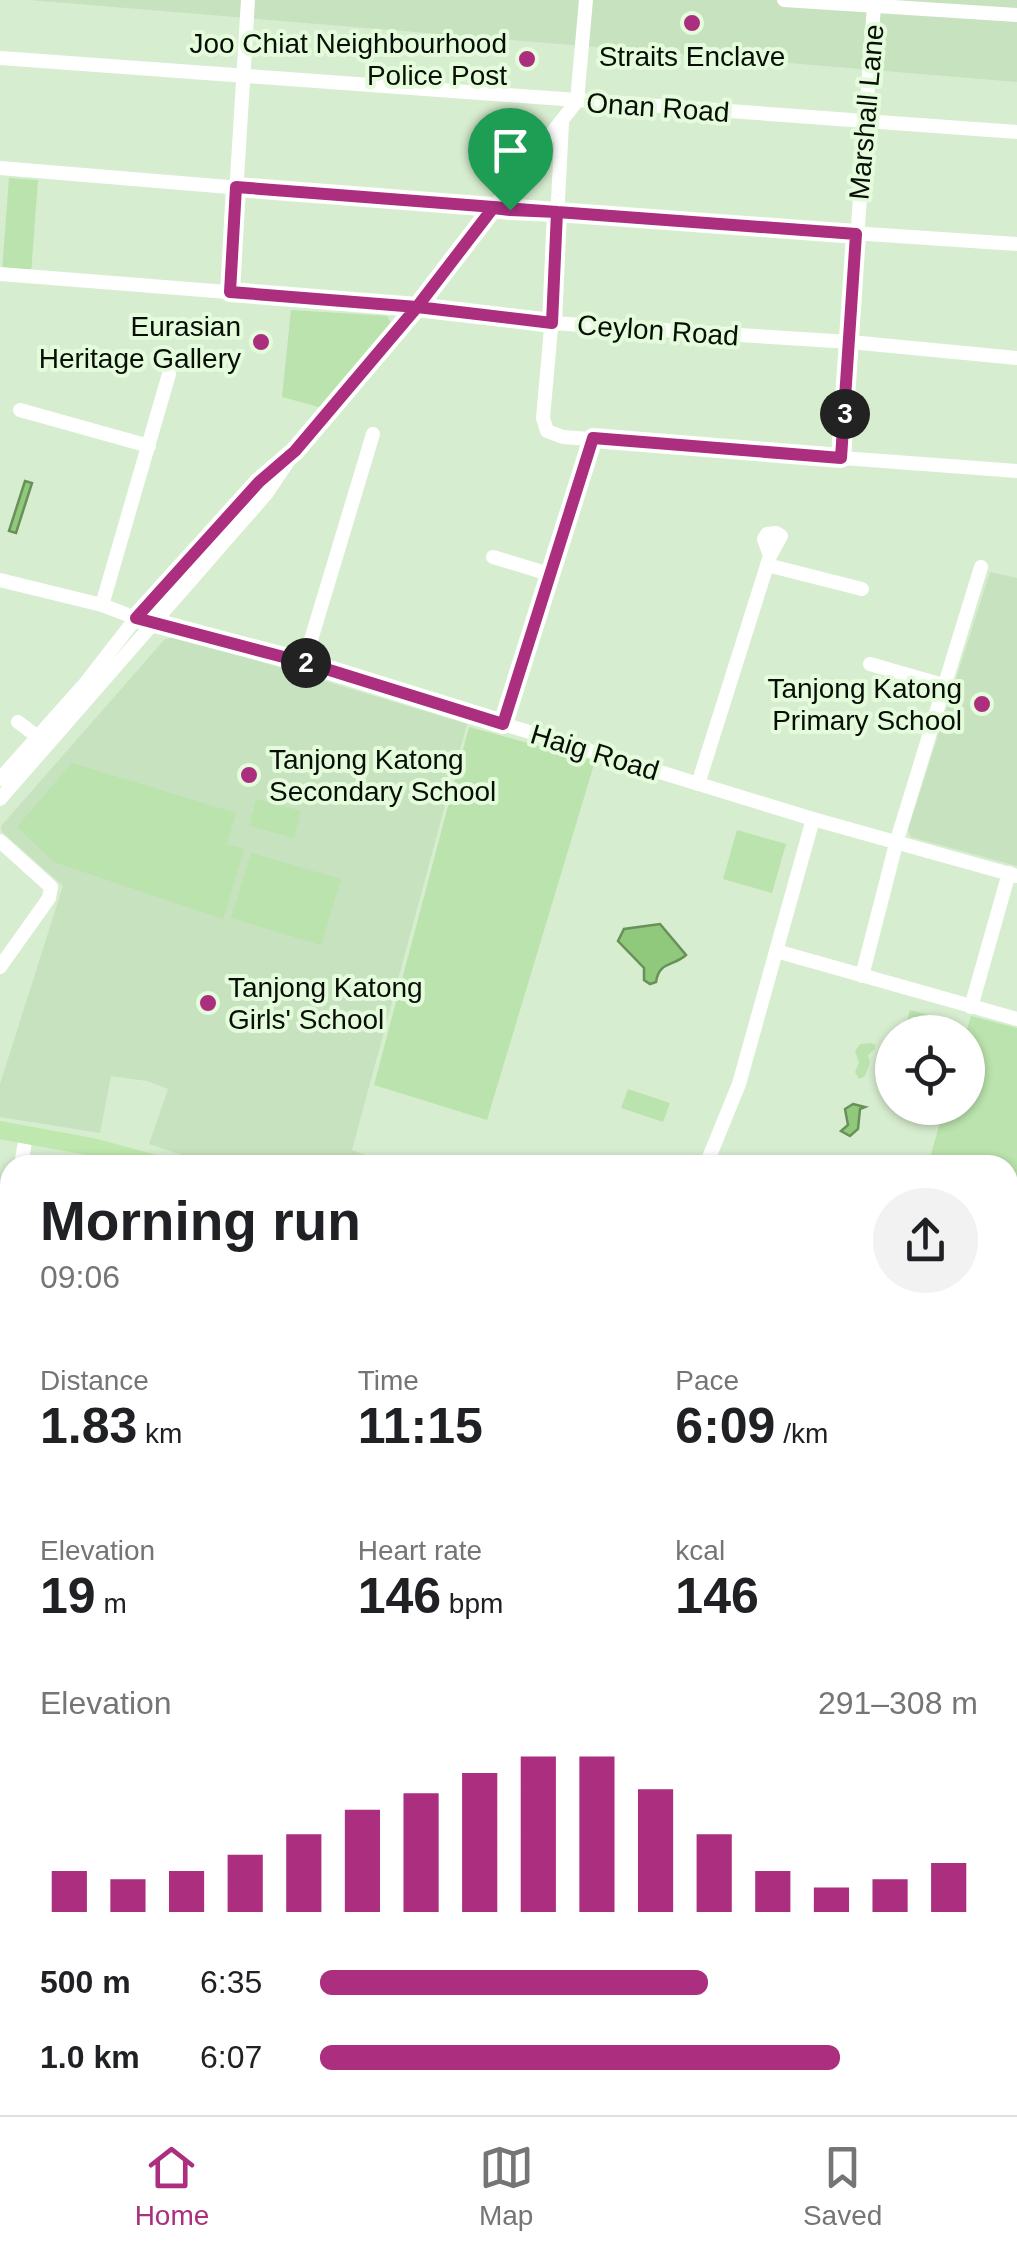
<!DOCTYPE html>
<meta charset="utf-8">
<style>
body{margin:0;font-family:Arial,sans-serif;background:#f2f2f2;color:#202124;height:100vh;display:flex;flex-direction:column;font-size:38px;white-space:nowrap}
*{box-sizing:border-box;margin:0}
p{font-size:32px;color:#757577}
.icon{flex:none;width:55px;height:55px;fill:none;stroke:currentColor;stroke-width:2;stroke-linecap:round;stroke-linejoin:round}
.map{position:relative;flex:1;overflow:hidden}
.sheet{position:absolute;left:0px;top:1155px;width:1018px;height:960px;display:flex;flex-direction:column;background:#fff;border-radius:30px 30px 0 0;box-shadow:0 2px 8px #0004}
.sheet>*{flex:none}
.buttons{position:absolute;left:875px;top:1015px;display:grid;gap:20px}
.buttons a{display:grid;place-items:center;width:110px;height:110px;border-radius:50%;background:#fff;box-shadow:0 2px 8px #0004;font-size:50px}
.pin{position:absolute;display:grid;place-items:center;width:85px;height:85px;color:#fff;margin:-102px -42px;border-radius:50% 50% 50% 0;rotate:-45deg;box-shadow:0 0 10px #0007}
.pin .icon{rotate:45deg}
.km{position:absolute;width:50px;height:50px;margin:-25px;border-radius:50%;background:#222;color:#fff;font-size:28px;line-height:50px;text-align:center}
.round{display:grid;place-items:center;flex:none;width:105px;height:105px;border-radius:52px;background:#f2f2f2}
.overview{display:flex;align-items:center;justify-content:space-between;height:170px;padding:0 40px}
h1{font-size:55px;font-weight:700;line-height:75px}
.figures{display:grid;grid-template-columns:repeat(3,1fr);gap:15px;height:170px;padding:10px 40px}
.figures div{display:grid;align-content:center}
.figures b{font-size:50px;font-weight:700}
.figures small{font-size:28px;font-weight:400}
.figures p{font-size:28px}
.chart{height:280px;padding:20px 40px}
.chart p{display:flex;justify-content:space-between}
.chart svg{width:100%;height:180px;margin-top:10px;stroke:#ab2e7f;stroke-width:6}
ul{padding:0 40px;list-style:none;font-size:32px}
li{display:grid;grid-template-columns:160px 120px 1fr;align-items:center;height:75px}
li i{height:25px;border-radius:12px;background:#ab2e7f}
.tabs{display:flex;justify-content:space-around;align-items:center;height:140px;border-top:2px solid #e0e0e0;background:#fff;font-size:28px;color:#757577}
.tabs a{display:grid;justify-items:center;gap:5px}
.tabs .selected{color:#ab2e7f}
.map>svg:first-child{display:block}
.built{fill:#c7e2be}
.green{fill:#bbe3ad}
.water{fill:#91c97c;stroke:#689159;stroke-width:2.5}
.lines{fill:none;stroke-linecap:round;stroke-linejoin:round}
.stream{stroke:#689159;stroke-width:4}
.minor{stroke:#fff;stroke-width:14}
.major{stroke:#bee8ae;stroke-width:18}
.route-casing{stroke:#fff;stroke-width:20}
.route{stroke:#ab2e7f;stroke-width:12}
.poi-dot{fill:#ab2e7f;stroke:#e4fbdc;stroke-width:4}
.labels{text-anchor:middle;stroke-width:8;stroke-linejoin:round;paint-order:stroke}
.poi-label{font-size:28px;fill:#080f06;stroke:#e4fbdc;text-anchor:end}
.street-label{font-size:28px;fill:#080f06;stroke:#e4fbdc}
</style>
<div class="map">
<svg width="1017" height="2115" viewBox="0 0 1017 2115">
<rect width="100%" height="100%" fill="#d7edcf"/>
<g class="built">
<path d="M29 0H1017V82L560 44Z"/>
<path d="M990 572 1017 578V866L911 837 908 830Z"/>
<path d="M175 636 467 724 352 1150 391 1165H212L149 1144 168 1089 147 1081 111 1076 100 1133 0 1117V1084L63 886 2 832 1 826 164 640Z"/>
<path d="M1008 1263 1017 1266V1376L1008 1389Z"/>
<path d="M7 1619 10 1621V2105H48L41 2115H0V1629Z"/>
</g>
<g class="green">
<path d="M9 178 38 180 31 274 2 271Z"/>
<path d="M291 310 387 316 391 323 328 402 319 407 282 397Z"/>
<path d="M469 727 595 761 487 1120 374 1085Z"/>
<path d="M72 763 236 813 227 844 244 849 223 919 54 862 17 827Z"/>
<path d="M256 799 301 811 294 838 249 826Z"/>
<path d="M737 830 786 844 772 893 723 879Z"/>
<path d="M251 853 341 879 321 945 231 918Z"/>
<path d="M910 1010 947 1020 943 1032H924L905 1027Z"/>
<path d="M971 1016 1017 1028V1222L1010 1245 1008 1244V1165H928L944 1108H968L966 1032Z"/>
<path d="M871 1043 875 1045V1049L868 1055 870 1062 865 1076 859 1079 855 1072 859 1063 855 1051 860 1044Z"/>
<path d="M628 1089 670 1103 663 1122 621 1108Z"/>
<path d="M10 1746V1810L0 1823V1773L5 1766 0 1760Z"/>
</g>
<g class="water">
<path d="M25 481 32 483 16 533 9 531Z"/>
<path d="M660 924 686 955C673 967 659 961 656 982L650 984 644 980V968L618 941 624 929Z"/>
<path d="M853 1104 865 1107 860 1109 858 1129 850 1136 841 1131 848 1125 845 1109Z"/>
<path d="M10 1810V1877L0 1869V1823Z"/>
</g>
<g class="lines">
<g class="stream">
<path d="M1008 1833 1017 1810"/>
<path d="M884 2115 888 2105"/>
</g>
<g class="minor">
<path d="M784 0 1017 15"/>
<path d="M0 58 1017 132"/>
<path d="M562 123 552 317 543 418 547 431 563 437 1017 471"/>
<path d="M0 168 493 209 1017 244"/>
<path d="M0 274 417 307 552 323 850 342 1017 358"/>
<path d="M230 292 248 0"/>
<path d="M20 410 149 446"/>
<path d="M841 458 874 6"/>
<path d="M493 557 549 574"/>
<path d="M767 565 862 589"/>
<path d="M0 580 102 605 136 618 304 663 813 819 1017 876"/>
<path d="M102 605 169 374"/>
<path d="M304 663 373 434"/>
<path d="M870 664 943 685"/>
<path d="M18 722 38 737"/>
<path d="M503 724 593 439"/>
<path d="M0 779 84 685 136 618 259 482 279 465"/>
<path d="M698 784 770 556 781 536 776 533 767 534 764 539 770 556"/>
<path d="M0 799 266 494 295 451 419 304 573 106 577 101 586 0"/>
<path d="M0 841 51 887 49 898 0 967"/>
<path d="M776 951 1017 1019"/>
<path d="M862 976 897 840 981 567"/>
<path d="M971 1007 1009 873"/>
<path d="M21 1165 26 1136"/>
<path d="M706 1165 739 1084 813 819"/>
<path d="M0 1235 10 1220"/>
<path d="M1008 1248 1017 1244"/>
<path d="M0 1430 10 1416"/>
<path d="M0 1619 8 1607"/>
<path d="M1008 1855 1017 1832"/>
<path d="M828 2105 853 2115"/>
<path d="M56 2115 63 2105"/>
<path d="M252 2115 259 2105"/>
<path d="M447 2115 454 2105"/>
<path d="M654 2115 660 2105"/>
<path d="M902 2115 906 2105"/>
<path d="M1009 2115 1017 2097"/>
</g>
<g class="major">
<path d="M0 1130 92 1147 159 1165"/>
<path d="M1008 1499 1017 1504"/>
<path d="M1008 1517 1017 1522"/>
<path d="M1008 1777 1017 1754"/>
<path d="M863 2115 867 2105"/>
</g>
</g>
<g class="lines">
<defs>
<path id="route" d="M510 210 493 208 417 307 230 292 236 187 557 212 552 323 417 307 295 451 259 482 136 618 310 664 503 724 593 438 841 458 856 234 557 212 510 210"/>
</defs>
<use href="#route" class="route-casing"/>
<use href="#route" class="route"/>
</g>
<g class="poi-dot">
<circle cx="692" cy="23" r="10"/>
<circle cx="527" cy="59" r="10"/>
<circle cx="261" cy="342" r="10"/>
<circle cx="982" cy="704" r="10"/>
<circle cx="249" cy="775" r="10"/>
<circle cx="208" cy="1003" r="10"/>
</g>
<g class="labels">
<g class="poi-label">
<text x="507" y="53">Joo Chiat Neighbourhood<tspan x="507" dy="32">Police Post</tspan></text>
<text x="692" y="66" text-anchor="middle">Straits Enclave</text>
<text x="241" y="336">Eurasian<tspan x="241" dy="32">Heritage Gallery</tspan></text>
<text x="962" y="698">Tanjong Katong<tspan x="962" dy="32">Primary School</tspan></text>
<text x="269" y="769" text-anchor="start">Tanjong Katong<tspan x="269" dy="32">Secondary School</tspan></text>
<text x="228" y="997" text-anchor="start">Tanjong Katong<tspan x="228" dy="32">Girls' School</tspan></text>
</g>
<g class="street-label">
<text transform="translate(658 107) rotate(4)" y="10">Onan Road</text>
<text transform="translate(866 112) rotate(-85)" y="10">Marshall Lane</text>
<text transform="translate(658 330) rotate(4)" y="10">Ceylon Road</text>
<text transform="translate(595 752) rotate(17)" y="10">Haig Road</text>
</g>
</g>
</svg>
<div class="buttons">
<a><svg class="icon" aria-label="locate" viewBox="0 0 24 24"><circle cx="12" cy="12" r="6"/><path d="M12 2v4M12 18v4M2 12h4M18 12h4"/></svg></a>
</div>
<div class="pin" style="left:510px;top:210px;background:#1e9e55"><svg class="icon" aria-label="arrive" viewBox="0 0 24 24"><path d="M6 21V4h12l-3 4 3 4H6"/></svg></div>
<b class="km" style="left:306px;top:663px">2</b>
<b class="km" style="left:845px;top:414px">3</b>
<section class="sheet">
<div class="overview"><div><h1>Morning run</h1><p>09:06</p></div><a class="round"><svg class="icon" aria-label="share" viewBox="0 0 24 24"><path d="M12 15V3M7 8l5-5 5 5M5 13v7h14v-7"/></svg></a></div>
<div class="figures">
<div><p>Distance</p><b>1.83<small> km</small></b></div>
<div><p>Time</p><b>11:15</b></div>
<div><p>Pace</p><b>6:09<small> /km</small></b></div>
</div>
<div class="figures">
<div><p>Elevation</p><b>19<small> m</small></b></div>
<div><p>Heart rate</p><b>146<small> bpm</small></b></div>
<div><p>kcal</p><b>146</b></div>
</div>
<div class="chart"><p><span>Elevation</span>291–308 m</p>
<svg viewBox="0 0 160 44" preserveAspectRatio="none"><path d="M5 44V34M15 44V36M25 44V34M35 44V30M45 44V25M55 44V19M65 44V15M75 44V10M85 44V6M95 44V6M105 44V14M115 44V25M125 44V34M135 44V38M145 44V36M155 44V32"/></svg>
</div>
<ul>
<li><b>500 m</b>6:35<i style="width:59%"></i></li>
<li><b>1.0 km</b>6:07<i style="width:79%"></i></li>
</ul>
</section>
</div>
<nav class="tabs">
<a class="selected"><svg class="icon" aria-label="home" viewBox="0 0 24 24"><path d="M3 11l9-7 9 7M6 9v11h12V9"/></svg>Home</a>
<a><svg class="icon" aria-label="map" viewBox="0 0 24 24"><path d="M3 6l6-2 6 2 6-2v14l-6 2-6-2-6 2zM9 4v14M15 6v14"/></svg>Map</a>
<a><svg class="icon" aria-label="saved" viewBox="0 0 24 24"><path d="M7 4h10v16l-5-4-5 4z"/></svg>Saved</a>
</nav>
